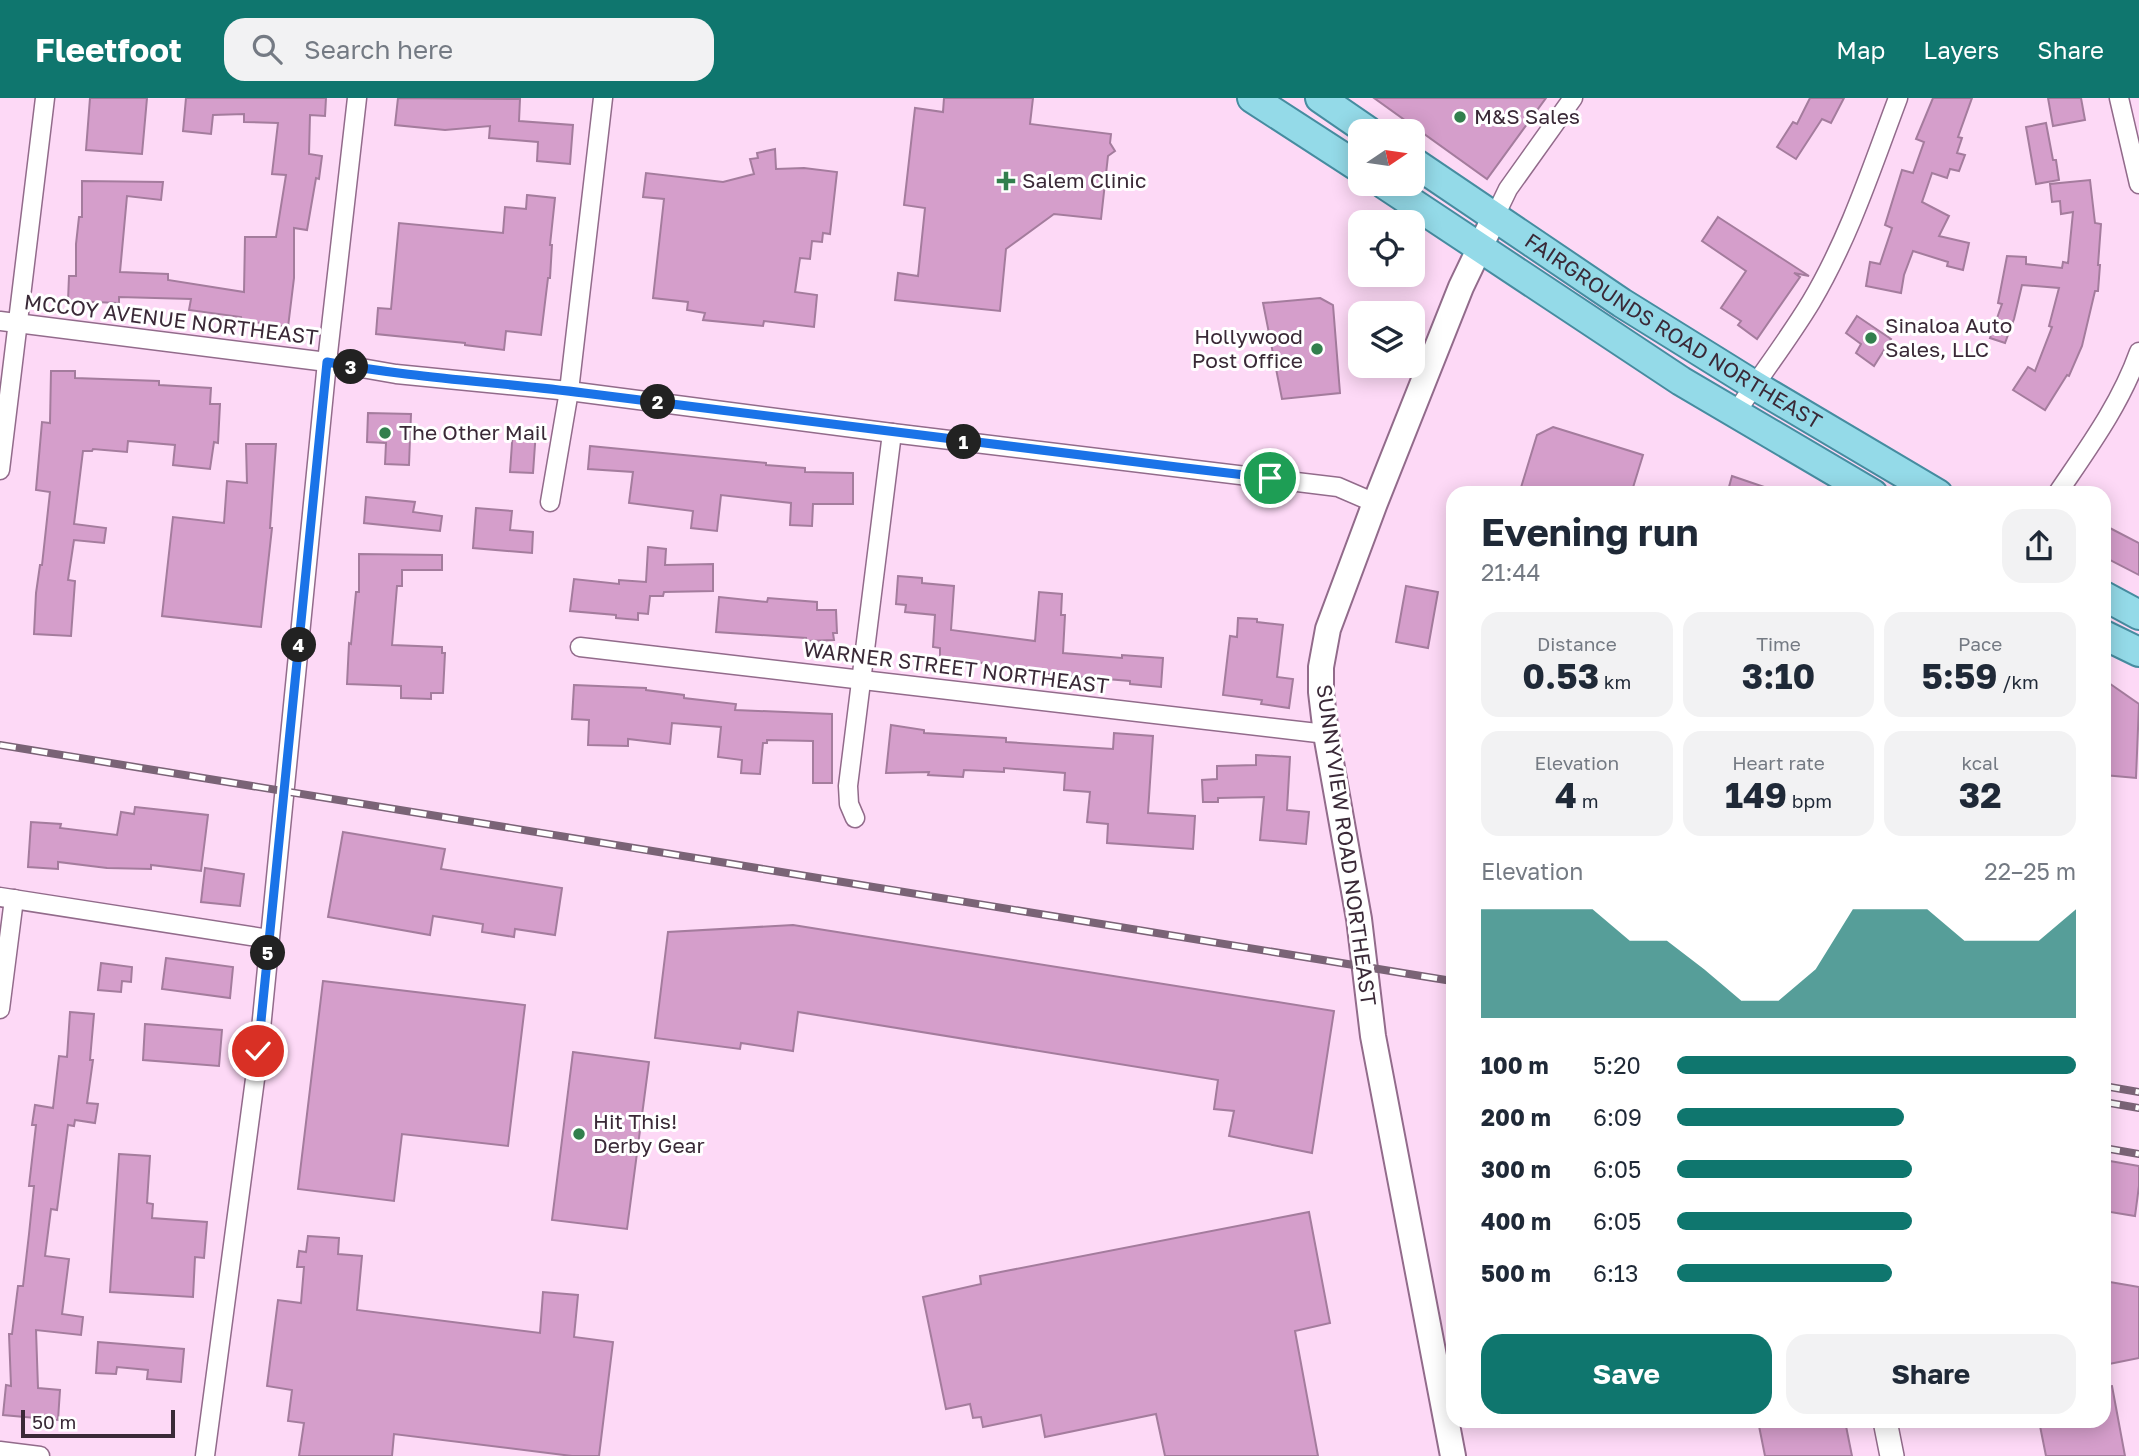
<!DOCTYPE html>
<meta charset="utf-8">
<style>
body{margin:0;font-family:"Golos Text",sans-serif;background:#f2f2f3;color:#1f2937;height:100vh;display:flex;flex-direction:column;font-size:26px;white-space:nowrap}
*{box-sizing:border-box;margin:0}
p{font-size:23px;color:#747a83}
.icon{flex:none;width:38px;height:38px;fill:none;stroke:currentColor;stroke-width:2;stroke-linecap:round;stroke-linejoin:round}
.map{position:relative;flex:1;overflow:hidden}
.drawer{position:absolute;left:1446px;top:388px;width:665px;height:942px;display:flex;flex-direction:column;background:#fff;border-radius:21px;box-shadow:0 4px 18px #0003}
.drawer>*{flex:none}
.needle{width:46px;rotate:77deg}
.buttons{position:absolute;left:1348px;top:21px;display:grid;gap:14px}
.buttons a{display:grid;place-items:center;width:77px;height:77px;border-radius:14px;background:#fff;box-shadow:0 4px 18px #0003;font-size:35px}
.scale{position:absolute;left:21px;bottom:18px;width:154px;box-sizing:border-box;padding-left:7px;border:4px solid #3a2937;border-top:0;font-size:19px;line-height:24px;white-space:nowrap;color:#3a2937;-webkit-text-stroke:5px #fff;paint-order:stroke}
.pin{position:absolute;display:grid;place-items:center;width:60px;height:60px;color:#fff;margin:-30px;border:4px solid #fff;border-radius:50%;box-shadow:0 2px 7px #0007}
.km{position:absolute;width:35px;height:35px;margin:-18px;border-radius:50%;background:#222;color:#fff;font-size:19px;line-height:35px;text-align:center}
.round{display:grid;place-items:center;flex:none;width:74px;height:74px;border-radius:21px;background:#f2f2f3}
.summary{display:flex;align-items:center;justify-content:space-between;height:119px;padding:0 35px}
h1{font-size:38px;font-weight:700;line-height:52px}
.stats{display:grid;grid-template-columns:repeat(3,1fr);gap:10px;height:119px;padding:7px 35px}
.stats div{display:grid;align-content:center;border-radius:18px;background:#f2f2f3;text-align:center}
.stats b{font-size:35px;font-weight:700}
.stats small{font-size:19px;font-weight:400}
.stats p{font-size:19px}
.chart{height:196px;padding:14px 35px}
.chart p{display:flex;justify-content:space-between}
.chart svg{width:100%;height:126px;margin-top:7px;fill:#0f766e;opacity:.7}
.button{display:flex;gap:14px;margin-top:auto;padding:14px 35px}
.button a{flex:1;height:80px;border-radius:21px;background:#0f766e;color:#fff;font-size:28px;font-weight:700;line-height:80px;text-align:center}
.button a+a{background:#f2f2f3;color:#1f2937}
ul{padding:0 35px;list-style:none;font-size:23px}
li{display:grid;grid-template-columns:112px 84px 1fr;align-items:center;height:52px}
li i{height:18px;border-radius:9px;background:#0f766e}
header{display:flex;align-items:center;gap:42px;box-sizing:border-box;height:98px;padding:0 35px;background:#0f766e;color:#fff}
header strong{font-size:33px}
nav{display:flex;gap:38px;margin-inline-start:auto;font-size:24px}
.search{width:490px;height:63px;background:#f2f2f3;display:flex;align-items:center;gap:18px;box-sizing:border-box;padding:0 24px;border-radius:21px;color:#747a83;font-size:26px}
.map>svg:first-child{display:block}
.building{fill:#d59ecb;stroke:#a47c9d;stroke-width:2}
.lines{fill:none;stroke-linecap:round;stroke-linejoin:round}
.minor-casing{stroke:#926b8b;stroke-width:21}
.tertiary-casing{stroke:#926b8b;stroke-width:26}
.secondary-casing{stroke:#926b8b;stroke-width:28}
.primary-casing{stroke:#468ca0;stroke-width:32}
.minor{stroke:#fff;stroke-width:18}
.tertiary{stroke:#fff;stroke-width:23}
.secondary{stroke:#fff;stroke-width:24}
.primary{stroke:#94dae8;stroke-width:28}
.rail-casing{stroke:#7a6376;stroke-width:8}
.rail{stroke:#fff;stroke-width:5;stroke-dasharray:16;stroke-linecap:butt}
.route-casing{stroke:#fff;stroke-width:14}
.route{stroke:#1a73e8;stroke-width:9}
.poi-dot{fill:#327f4d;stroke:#fff;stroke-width:2.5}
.labels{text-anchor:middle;stroke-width:6;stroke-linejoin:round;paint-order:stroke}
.poi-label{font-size:21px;fill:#3a2937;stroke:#fff;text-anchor:start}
.street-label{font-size:21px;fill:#3a2937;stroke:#fff}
</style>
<header>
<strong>Fleetfoot</strong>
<div class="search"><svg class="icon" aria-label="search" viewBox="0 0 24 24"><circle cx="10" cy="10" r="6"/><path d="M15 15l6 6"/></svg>Search here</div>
<nav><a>Map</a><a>Layers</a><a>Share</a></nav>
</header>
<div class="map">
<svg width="2139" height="1358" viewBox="0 0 2139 1358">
<rect width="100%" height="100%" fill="#fdd9f6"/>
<g class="building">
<path d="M90 0H147L142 56 86 52Z"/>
<path d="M186 0H326L325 18 310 17 309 56 322 58 319 81 316 80 307 132 294 130V180L288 229 241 222V219L189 212 191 201 119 199V205L68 203 69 178H76V146L79 119H82V83L163 84 161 102 127 98 120 174 168 176V182L244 194 245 139H276L286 77 272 76 278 25 244 24V16L213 17 211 36 183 33Z"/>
<path d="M398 0 520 1 519 23 573 27 570 66 537 63 538 44 489 40 490 28 445 32 395 27Z"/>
<path d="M944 0H1033L1030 26 1111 36 1110 45 1115 53 1108 58 1101 121 1054 116 1006 151 1000 213 895 202 898 175 918 178 925 110 904 107 915 10 943 14Z"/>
<path d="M1374 0H1546L1487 81Z"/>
<path d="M1810 0H1844L1831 25 1822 21 1796 61 1777 49 1793 24 1797 26Z"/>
<path d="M1933 0H1972L1958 39 1962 40 1957 55 1965 57 1959 73 1950 71 1947 80 1932 75 1922 104 1949 118 1939 138 1969 145 1963 172 1947 168 1948 164 1913 153 1904 177 1901 195 1866 188 1870 164 1880 166 1892 130 1885 127 1902 72 1913 75 1924 44 1916 41Z"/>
<path d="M2048 0H2081L2085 22 2053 28Z"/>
<path d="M2046 25 2053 62H2056L2059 82 2036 86 2026 29Z"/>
<path d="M775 51 776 71 804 70 837 74 830 136 823 135 822 144 812 143 810 161 800 160 795 194 817 197 814 229 764 223 763 228 703 222 705 215 687 212 688 204 653 200 664 101 643 99 646 75 723 84 754 76 750 61 758 60 757 55Z"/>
<path d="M2090 82 2095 125 2101 126 2098 167H2100L2098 193H2095L2082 248 2069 278 2067 277 2045 312 2013 292 2028 269 2035 273 2052 229 2049 228 2059 190 2022 187 2014 221 2005 245 1990 240 2002 206 1998 205 2007 158 2026 159V166L2062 170 2063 164 2068 165 2073 114 2061 116 2060 103 2052 104 2050 86Z"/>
<path d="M527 97 555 100 550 147H552L550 180H548L541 237 506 233 504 252 465 247V245L376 236 378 210 391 211 399 125 503 135 505 109 526 111Z"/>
<path d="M1718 119 1809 178 1794 175 1800 179 1757 241 1738 227 1741 223 1721 210 1746 173 1702 143Z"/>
<path d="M1320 200 1333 207 1340 295 1282 301 1263 205Z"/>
<path d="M1857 218 1891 241 1874 268 1856 255 1861 246 1846 235Z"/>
<path d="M51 273H75V280L159 283V287L211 290 210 306H220L218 345 214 344 210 371 173 367 175 347 128 343 127 354 93 351 92 353H83L74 426 106 430 104 445 74 442 68 482 75 483 71 538 34 536 36 495 40 467H42L50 394 36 392 42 324 50 325Z"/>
<path d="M368 315 411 316 409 367 385 366 386 345 367 344Z"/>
<path d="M1553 329 1643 357 1631 396H1519L1537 337Z"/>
<path d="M513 331 536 332 533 375 510 374Z"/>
<path d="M246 346H276L270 430H272L261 529 162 518 173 419 224 425 227 383 247 385Z"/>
<path d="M590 348 766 365V367L805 370V374L853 375V406H813L812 428 790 427 791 405 721 397 717 433 691 430 693 413 629 405 633 374 588 371Z"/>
<path d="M1732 378 1776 393V396H1727Z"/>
<path d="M366 399 415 404 413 414 442 418 440 433 364 425Z"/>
<path d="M476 410 512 413 510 432 533 434 532 455 473 450Z"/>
<path d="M2104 427 2139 445V477L2104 459Z"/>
<path d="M648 449 666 451 665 467 713 466V493L664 494 663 498H650L648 516 638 515V522L616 520V517L570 513 574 481 619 486V482L646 484Z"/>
<path d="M359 456 442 457V472H402V488H397L392 547 442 549V555H445L443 595H431V601L401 600V588L347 586 349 545 351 546 356 494H359Z"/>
<path d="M898 478 922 480V485L954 488 951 532 1035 543 1039 494 1062 496 1061 517H1065L1063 555 1122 560V557L1163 560 1161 589 1130 586V583L1022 574 983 569 984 565 940 562V550L933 549 935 517 905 514 906 507 896 506Z"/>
<path d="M1406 488 1438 494 1428 550 1396 544Z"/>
<path d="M719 499 767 504 768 500 817 504V512H836L837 535H833L834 542 806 543V540L716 534Z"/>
<path d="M1238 520 1257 521V524L1283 527 1277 579 1293 581 1289 610 1261 606 1262 602 1223 597 1230 538 1237 539Z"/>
<path d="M2106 583 2139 606 2136 680 2104 677V619Z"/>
<path d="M574 587 646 590V592L684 597V600L736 606 735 612 832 616V685H813V643L767 642V645H763L760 676 741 675 742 662 718 659 721 629 672 625 670 646 628 641V648L588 647 589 622 572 621Z"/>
<path d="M891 627 924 632V635L1006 640V644L1113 651 1114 635 1153 638 1148 715 1195 718 1193 751 1107 745 1108 726 1087 724 1090 694 1064 692 1065 675 1004 670V674L964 672 963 679 928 677 929 674 886 675Z"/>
<path d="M1256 657 1290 659 1287 712 1309 714 1306 746 1260 742 1264 699 1218 700V704H1203L1202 682 1217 681V668L1256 667Z"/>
<path d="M135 709 208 717 201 773 151 767V771L107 770 58 764V771L28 769 31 724 61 726 60 730 117 737 121 714 134 716Z"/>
<path d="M343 734 445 751 441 771 562 790 555 837 515 831 514 839 482 834 483 826 433 818 430 837 328 819Z"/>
<path d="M205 770 244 776 240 808 201 804Z"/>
<path d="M793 827 1334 913 1312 1055 1229 1038 1234 1013 1214 1011 1218 982 798 914 793 953 741 945 740 951 655 940 668 834Z"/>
<path d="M166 860 233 869 230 900 162 891Z"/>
<path d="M101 865 132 869 131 884 122 883 121 894 98 892Z"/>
<path d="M323 883 525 907 508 1048 402 1036 394 1103 298 1091Z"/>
<path d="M70 914 94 916 90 962H93L87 1005 98 1006 95 1025 75 1022 74 1028 68 1027 57 1112 51 1111 45 1158 69 1161 62 1216 83 1219 81 1237 36 1232 38 1290 60 1292 58 1322 3 1317 6 1287 11 1288 9 1236H12L18 1188H23L29 1136 34 1088H29L36 1027H32L35 1007 53 1010 59 958 67 959Z"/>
<path d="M145 926 222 932 219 968 143 962Z"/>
<path d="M573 954 649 964 627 1131 552 1122Z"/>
<path d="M119 1056 150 1058 147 1105 153 1106 152 1120 207 1124 204 1160 195 1159 193 1199 110 1194Z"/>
<path d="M2104 1062 2139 1068V1088L2135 1118 2104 1113Z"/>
<path d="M1309 1114 1330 1225 1295 1233 1318 1358H1165L1156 1316 1045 1339 1041 1317 983 1329 981 1319 973 1320 970 1306 946 1311 923 1199 981 1186 980 1178Z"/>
<path d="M308 1138 339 1140 338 1156 362 1158 357 1212 540 1235 543 1194 578 1197 574 1239 613 1244 599 1358H572L394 1336 392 1358H299L304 1325 288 1323 292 1292 267 1288 278 1202 301 1205 304 1169H297L299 1153 306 1154Z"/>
<path d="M2104 1183 2139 1189V1260L2104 1267Z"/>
<path d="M98 1244 184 1251 181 1284 147 1281 148 1272 117 1269 116 1276 96 1275Z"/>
<path d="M2112 1288 2125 1358H2046L2039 1323H2104V1289Z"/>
<path d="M1758 1323H1845L1852 1358H1765Z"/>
</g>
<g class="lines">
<defs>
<g id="minor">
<path d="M2119 0 2139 86"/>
<path d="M1494 120 1508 91 1573 0"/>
<path d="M0 223 327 264 396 276 569 293 892 335 1338 389 1375 405"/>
<path d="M1735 316C1760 278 1788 242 1811 204 1849 140 1872 69 1898 0"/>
<path d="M0 372 45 0"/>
<path d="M2057 396C2088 350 2120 307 2139 254"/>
<path d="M550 404 569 293 603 0"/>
<path d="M580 549 1326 636"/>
<path d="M855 720 849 706 848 688 892 335"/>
<path d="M0 799 269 841"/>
<path d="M0 911 14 801"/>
<path d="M0 1353 40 1358"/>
<path d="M205 1358 259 951 327 264 357 0"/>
</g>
<path id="tertiary" d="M1885 1323 1892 1358"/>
<path id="secondary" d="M1453 1358 1373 938 1359 821 1326 636 1321 594V569L1328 531 1375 405 1461 189 1494 120"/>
<g id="primary">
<path d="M1252 0 1360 70"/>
<path d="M1320 0 1368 33"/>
<path id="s1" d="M1412 63 1622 205 1754 287 1938 396"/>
<path d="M1384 86 1681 283 1873 396"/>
<path d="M2104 498 2139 517"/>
<path d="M2104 537 2139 554"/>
</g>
</defs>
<use href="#minor" class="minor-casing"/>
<use href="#tertiary" class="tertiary-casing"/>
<use href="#secondary" class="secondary-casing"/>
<use href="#primary" class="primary-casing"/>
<use href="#minor" class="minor"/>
<use href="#tertiary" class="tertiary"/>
<use href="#secondary" class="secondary"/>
<use href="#primary" class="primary"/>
<defs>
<g id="rail">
<path d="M0 647 1452 883"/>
<path d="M2104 988 2139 994"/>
<path d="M2104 1004 2139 1010"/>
<path d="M2104 1050 2139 1056"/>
</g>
</defs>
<use href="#rail" class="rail-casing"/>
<use href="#rail" class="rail"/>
</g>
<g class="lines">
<defs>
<path id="route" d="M258 953 327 264C412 280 498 284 584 295 812 325 1041 353 1270 380"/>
</defs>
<use href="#route" class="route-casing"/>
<use href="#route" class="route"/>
</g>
<g class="poi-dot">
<circle cx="1460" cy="19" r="7"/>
<path d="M1002.5 72.5h7v7h7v7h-7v7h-7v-7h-7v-7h7z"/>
<circle cx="1871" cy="240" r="7"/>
<circle cx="1317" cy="251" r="7"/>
<circle cx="385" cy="335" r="7"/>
<circle cx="579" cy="1036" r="7"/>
</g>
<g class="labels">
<g class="poi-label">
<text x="1474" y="26">M&amp;S Sales</text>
<text x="1022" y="90">Salem Clinic</text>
<text x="1885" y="235">Sinaloa Auto<tspan x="1885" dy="24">Sales, LLC</tspan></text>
<text x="1303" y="246" text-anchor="end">Hollywood<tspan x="1303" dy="24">Post Office</tspan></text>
<text x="399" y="342">The Other Mail</text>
<text x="593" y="1031">Hit This!<tspan x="593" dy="24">Derby Gear</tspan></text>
</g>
<g class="street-label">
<text transform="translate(171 222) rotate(7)" y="7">MCCOY AVENUE NORTHEAST</text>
<text dy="7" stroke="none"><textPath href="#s1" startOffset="312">FAIRGROUNDS ROAD NORTHEAST</textPath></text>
<text transform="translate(956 570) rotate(7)" y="7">WARNER STREET NORTHEAST</text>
<text transform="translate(1346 747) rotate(82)" y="7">SUNNYVIEW ROAD NORTHEAST</text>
</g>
</g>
</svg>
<div class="buttons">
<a><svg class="needle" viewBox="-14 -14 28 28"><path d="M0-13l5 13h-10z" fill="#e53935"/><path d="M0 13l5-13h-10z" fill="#747a83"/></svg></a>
<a><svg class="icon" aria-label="locate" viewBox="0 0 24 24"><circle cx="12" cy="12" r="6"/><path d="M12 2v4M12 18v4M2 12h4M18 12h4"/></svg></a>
<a><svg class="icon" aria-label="layers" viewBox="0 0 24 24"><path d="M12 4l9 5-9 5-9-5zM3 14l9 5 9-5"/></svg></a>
</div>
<div class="scale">50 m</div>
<div class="pin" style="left:1270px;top:380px;background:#1e9e55"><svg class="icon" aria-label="arrive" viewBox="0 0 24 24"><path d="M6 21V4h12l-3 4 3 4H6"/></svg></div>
<div class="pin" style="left:258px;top:953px;background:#d93025"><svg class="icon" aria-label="check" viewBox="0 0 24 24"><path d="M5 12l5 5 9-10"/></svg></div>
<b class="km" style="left:964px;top:344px">1</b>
<b class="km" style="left:658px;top:304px">2</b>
<b class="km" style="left:351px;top:269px">3</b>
<b class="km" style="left:299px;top:547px">4</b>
<b class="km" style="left:268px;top:855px">5</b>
<section class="drawer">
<div class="summary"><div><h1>Evening run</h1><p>21:44</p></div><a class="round"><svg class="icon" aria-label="share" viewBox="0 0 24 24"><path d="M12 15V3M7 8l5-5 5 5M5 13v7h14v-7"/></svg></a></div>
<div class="stats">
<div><p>Distance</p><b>0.53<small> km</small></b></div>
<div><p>Time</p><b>3:10</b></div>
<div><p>Pace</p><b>5:59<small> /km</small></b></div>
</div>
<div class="stats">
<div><p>Elevation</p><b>4<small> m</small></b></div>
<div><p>Heart rate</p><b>149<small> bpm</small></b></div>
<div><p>kcal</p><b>32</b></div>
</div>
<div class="chart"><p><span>Elevation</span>22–25 m</p>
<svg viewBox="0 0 160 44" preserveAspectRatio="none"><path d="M0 44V6L10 6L20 6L30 6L40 17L50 17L60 27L70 38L80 38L90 27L100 6L110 6L120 6L130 17L140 17L150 17L160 6V44z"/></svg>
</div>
<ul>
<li><b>100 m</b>5:20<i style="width:100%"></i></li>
<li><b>200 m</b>6:09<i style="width:57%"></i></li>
<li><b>300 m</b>6:05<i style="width:59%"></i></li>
<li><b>400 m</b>6:05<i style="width:59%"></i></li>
<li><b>500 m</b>6:13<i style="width:54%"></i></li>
</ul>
<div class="button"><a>Save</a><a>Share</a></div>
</section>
</div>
